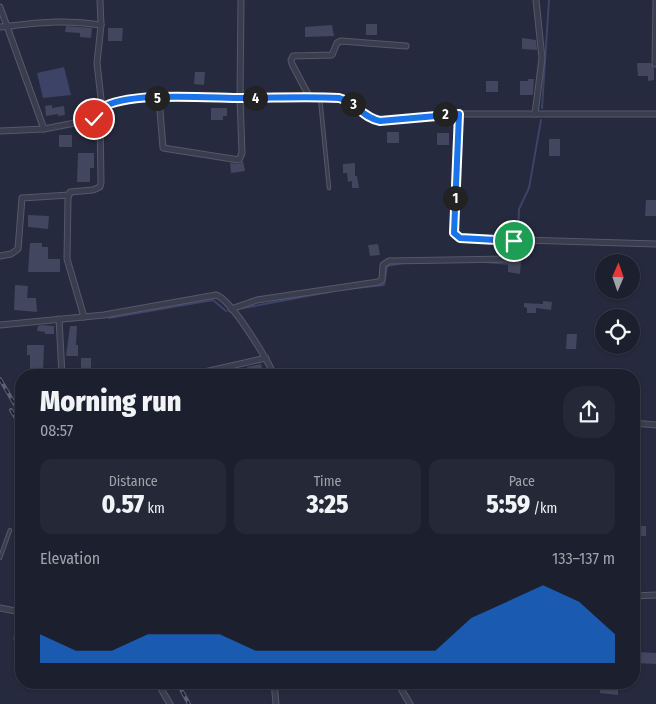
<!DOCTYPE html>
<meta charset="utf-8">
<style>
body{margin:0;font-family:"Fira Sans Condensed",sans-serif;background:#252836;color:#f1f3f6;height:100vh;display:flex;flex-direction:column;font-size:19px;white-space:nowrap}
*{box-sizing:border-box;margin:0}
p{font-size:16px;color:#a0a3aa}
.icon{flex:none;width:28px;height:28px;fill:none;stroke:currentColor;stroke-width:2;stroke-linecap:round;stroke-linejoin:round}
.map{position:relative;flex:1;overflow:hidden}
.drawer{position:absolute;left:15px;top:369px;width:625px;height:320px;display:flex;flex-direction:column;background:#1c202e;border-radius:20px;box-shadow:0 1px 4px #0004,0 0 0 1px #3a3e4a}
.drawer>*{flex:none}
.needle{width:32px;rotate:2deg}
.controls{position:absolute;left:595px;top:254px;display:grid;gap:10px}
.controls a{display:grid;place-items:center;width:45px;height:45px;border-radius:50%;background:#1c202e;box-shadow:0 1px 4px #0004,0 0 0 1px #3a3e4a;font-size:25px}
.pin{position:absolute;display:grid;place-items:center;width:42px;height:42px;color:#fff;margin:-21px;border:2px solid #fff;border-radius:50%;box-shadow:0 1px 5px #0007}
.km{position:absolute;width:25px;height:25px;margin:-12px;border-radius:50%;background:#222;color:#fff;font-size:14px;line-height:25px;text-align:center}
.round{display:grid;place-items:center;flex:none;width:52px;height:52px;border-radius:20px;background:#252836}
.overview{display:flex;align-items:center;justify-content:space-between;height:85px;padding:0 25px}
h1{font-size:28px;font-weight:800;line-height:38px}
.metrics{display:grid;grid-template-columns:repeat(3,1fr);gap:8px;height:85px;padding:5px 25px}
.metrics div{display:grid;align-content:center;border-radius:12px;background:#252836;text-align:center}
.metrics b{font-size:25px;font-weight:800}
.metrics small{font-size:14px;font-weight:400}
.metrics p{font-size:14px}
.chart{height:140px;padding:10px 25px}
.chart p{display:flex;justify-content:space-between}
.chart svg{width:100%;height:90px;margin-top:5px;fill:#1a73e8;opacity:.7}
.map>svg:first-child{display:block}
.water{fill:#3c4366}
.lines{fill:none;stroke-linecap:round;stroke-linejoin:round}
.stream{stroke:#3c4366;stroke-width:2}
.building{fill:#42465e}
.service-casing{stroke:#555869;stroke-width:4.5}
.minor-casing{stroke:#555869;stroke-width:7}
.service{stroke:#3a3d4e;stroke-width:2.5}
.minor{stroke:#3a3d4e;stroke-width:5}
.rail-casing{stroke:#5c6075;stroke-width:4}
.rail{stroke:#1f2233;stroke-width:2;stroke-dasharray:5.5;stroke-linecap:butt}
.route-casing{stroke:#fff;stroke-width:10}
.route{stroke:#1a73e8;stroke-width:6}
</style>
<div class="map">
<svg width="656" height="704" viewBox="0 0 656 704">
<rect width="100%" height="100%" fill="#262a3e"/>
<path class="water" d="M64 67 71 95 43 98 37 73Z"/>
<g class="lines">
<g class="stream">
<path d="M542 108 549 0"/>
<path d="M518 236 519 209 529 188 541 120"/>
<path d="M513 261 518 247"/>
<path d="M485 262 510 264"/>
<path d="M338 290 384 285 387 266 402 263"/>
<path d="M238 309 329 292"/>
<path d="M109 318 213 300 226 311"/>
</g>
</g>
<g class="building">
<rect x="366" y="24" width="11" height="11"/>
<path d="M332 25 334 36 305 37V27Z"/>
<path d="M66 26 92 28 91 38 80 37V33L65 32Z"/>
<path d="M108 28H123L122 41H108Z"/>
<path d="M522 38 536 40 537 50 522 49Z"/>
<path d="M637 63H651L654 68V80L648 81V76H638Z"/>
<path d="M195 72H205L204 85 194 84Z"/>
<path d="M528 79H534L533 95H520V81H528Z"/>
<rect x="486" y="81" width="12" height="11"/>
<path d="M52 105V108L64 106 65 115 58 116V114L46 116 45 106Z"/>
<path d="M211 108H227V116H223V120H211Z"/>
<rect x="387" y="132" width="12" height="11"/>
<rect x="437" y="133" width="12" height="12"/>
<rect x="59" y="135" width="13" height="12"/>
<rect x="549" y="139" width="11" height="17"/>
<path d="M78 153H94V168H90V182H77Z"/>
<path d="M243 161 245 171 231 173 230 163 240 164Z"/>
<path d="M355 163V176H357L359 188H352V181L348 182 347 173H343V164Z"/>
<path d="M646 200H656V216H645Z"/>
<path d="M28 215 49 216 48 229 28 227Z"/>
<path d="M30 243H42V247H48V259H60V272H28Z"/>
<path d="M378 244 380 255 370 256 368 245Z"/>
<path d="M514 260H521L520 274 508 272V263Z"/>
<path d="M15 285 28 286 27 298H36L37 312 14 310Z"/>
<path d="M543 301 552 302 551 310 536 308V313H527V308L524 307V303L543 304Z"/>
<path d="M42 325 54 326V334H45V332L37 331 38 326Z"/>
<path d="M70 326H77L76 345H78V356H66Z"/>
<path d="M567 334H577L576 349H566Z"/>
<path d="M27 345H44L43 374H30V355H27Z"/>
<rect x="81" y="358" width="10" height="11"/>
<path d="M261 364 263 373 248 375 247 367Z"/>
<rect x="634" y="526" width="12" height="10"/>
<path d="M18 616H21V641L13 640Z"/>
<path d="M636 652 656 653V664L636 663Z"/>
<path d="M600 684H618V695L600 693Z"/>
</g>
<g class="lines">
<defs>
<g id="service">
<path d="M320 98 329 188"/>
<path d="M0 558 10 530"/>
</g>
<g id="minor">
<path d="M100 0 101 25 97 63 102 108"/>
<path d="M0 7 44 129"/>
<path d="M0 27C38 23 63 19 101 25"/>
<path d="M655 64 656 0"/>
<path d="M159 98 163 148 239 160 242 153 240 98 241 0"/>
<path d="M310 98 292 64 291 60 293 56 332 55 337 43 341 41 406 46"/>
<path d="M459 114 453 229 456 236 460 238 656 244"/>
<path d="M535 114 542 58 536 0"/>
<path d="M0 131 44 129 95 119 100 116"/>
<path d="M0 256 11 254 18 249 22 198 69 195"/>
<path d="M231 309 257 300 378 282 382 280 383 265 389 261 508 259 513 255 514 241"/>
<path d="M84 317 67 259 68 198 70 192 93 190 100 187 101 183 100 116 102 108 108 104 142 98H339C355 102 363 118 380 121L459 114H656"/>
<path d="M59 319 62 375"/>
<path d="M0 325 104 315 216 295C231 299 267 359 274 375"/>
<path d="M191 375 266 358"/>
<path d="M634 423 656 425"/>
<path d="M634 596 656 595"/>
<path d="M0 608 21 612"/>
<path d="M157 682 170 704"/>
<path d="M274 682 276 704"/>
<path d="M397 682 410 704"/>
</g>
</defs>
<use href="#service" class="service-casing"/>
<use href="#minor" class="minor-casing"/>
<use href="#service" class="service"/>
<use href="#minor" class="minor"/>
<defs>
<g id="rail">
<path d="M0 379 21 415"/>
<path d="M11 410 21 427"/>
<path d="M177 682 189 704"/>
</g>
</defs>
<use href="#rail" class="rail-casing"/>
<use href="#rail" class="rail"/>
</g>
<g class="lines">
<defs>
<path id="route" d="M94 119 100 116 102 108C127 91 210 98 243 98 274 98 307 96 339 98 355 102 363 118 380 121L459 114 454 233 460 238 514 241"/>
</defs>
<use href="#route" class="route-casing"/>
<use href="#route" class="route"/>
</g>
</svg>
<div class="controls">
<a><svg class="needle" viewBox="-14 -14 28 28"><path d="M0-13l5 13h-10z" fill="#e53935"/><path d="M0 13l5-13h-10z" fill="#a0a3aa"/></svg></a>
<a><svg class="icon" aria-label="locate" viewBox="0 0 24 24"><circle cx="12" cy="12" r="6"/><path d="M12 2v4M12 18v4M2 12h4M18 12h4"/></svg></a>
</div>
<div class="pin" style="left:514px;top:241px;background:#1e9e55"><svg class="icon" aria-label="arrive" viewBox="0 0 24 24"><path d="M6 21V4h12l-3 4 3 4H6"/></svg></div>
<div class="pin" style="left:94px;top:119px;background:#d93025"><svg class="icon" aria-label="check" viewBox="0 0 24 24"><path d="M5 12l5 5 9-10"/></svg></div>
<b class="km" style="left:455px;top:198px">1</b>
<b class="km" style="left:445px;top:114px">2</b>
<b class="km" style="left:353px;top:104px">3</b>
<b class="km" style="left:255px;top:98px">4</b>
<b class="km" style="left:157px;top:98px">5</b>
<section class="drawer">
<div class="overview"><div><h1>Morning run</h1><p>08:57</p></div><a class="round"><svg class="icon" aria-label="share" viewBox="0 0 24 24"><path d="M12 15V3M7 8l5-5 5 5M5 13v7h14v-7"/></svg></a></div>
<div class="metrics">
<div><p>Distance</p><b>0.57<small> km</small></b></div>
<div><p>Time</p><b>3:25</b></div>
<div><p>Pace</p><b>5:59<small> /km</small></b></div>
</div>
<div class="chart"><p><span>Elevation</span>133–137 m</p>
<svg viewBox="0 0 160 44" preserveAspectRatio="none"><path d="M0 44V30L10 38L20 38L30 30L40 30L50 30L60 38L70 38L80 38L90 38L100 38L110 38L120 22L130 14L140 6L150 14L160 30V44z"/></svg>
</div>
</section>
</div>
